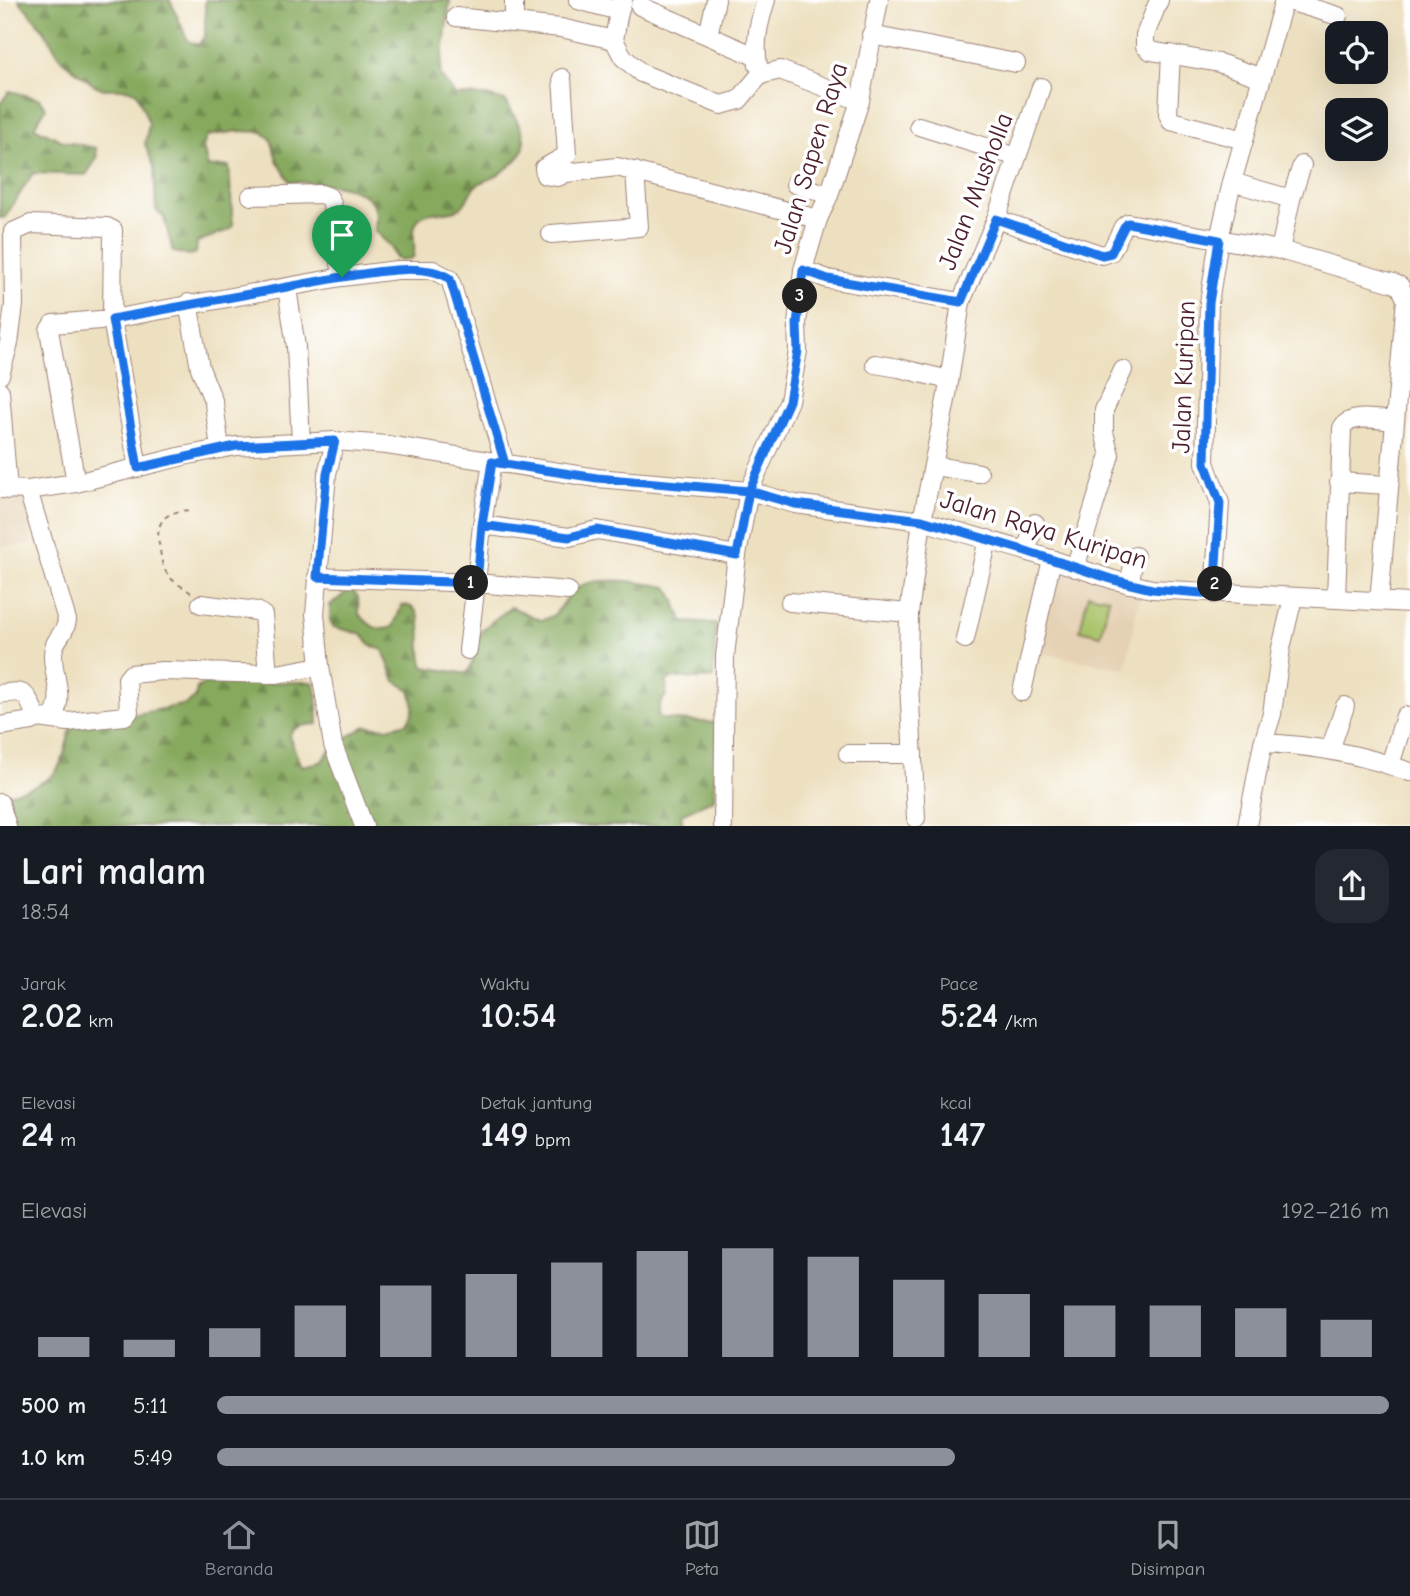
<!DOCTYPE html>
<html lang="id">
<meta charset="utf-8">
<style>
body{margin:0;font-family:"Comic Neue",sans-serif;background:#242831;color:#f1f3f6;height:100vh;display:flex;flex-direction:column;font-size:26px;white-space:nowrap}
*{box-sizing:border-box;margin:0}
p{font-size:23px;color:#9ea1a6}
.icon{flex:none;width:38px;height:38px;fill:none;stroke:currentColor;stroke-width:2;stroke-linecap:round;stroke-linejoin:round}
.map{position:relative;height:826px;overflow:hidden}
.details{display:flex;flex-direction:column;background:#171b24;flex:1}
.details>*{flex:none}
.buttons{position:absolute;left:1325px;top:21px;display:grid;gap:14px}
.buttons a{display:grid;place-items:center;width:63px;height:63px;border-radius:14px;background:#171b24;box-shadow:0 7px 28px #0002;font-size:35px}
.pin{position:absolute;display:grid;place-items:center;width:60px;height:60px;color:#fff;margin:-72px -30px;border-radius:50% 50% 50% 0;rotate:-45deg;box-shadow:0 0 7px #0007}
.pin .icon{rotate:45deg}
.km{position:absolute;width:35px;height:35px;margin:-18px;border-radius:50%;background:#222;color:#fff;font-size:19px;line-height:35px;text-align:center}
.round{display:grid;place-items:center;flex:none;width:74px;height:74px;border-radius:21px;background:#242831}
.headline{display:flex;align-items:center;justify-content:space-between;height:119px;padding:0 21px}
h1{font-size:38px;font-weight:700;line-height:52px}
.stats{display:grid;grid-template-columns:repeat(3,1fr);gap:10px;height:119px;padding:7px 21px}
.stats div{display:grid;align-content:center}
.stats b{font-size:35px;font-weight:700}
.stats small{font-size:19px;font-weight:400}
.stats p{font-size:19px}
.chart{height:196px;padding:14px 21px}
.chart p{display:flex;justify-content:space-between}
.chart svg{width:100%;height:126px;margin-top:7px;stroke:#8c9099;stroke-width:6}
ul{padding:0 21px;list-style:none;font-size:23px}
li{display:grid;grid-template-columns:112px 84px 1fr;align-items:center;height:52px}
li i{height:18px;border-radius:9px;background:#8c9099}
.dock{display:flex;justify-content:space-around;align-items:center;height:98px;border-top:2px solid #363941;background:#171b24;font-size:19px;color:#9ea1a6}
.dock a{display:grid;justify-items:center;gap:4px}
.dock .on{color:#8c9099}
.map>svg:first-child{display:block}
.built{fill:#e5d1b4}
.green{fill:#a9c369;stroke:#7a714a;stroke-width:2}
.forest{fill:url(#forest-firs);stroke:#686444;stroke-width:2}
.lines{fill:none;stroke-linecap:round;stroke-linejoin:round}
.minor-casing{stroke:#9c8076;stroke-width:20}
.path{stroke:#9c8076;stroke-width:2;stroke-dasharray:5 5;stroke-linecap:butt}
.minor{stroke:#fff;stroke-width:18}
.route-casing{stroke:#fff;stroke-width:14}
.route{stroke:#1a73e8;stroke-width:9}
.labels{text-anchor:middle;stroke-width:7;stroke-linejoin:round;paint-order:stroke}
.street-label{font-size:26px;fill:#4a1f2b;stroke:#fff}
</style>
<div class="map">
<svg width="1410" height="826" viewBox="0 0 1410 826">
<defs>
<pattern id="forest-firs" width="22" height="20" patternUnits="userSpaceOnUse" patternTransform="scale(1.75)"><rect width="22" height="20" fill="#86a95d"/><path d="M5 1l3.5 6h-7zM16 11l3.5 6h-7z" fill="#70894d"/></pattern>
</defs>
<rect width="100%" height="100%" fill="#fff"/>
<filter id="ink" filterUnits="userSpaceOnUse"><feTurbulence type="fractalNoise" baseFrequency=".0143" numOctaves="2"/><feDisplacementMap in="SourceGraphic" scale="14" xChannelSelector="R" yChannelSelector="G"/><feConvolveMatrix kernelMatrix="1 2 1 2 8 2 1 2 1" color-interpolation-filters="sRGB"/></filter>
<filter id="wash" filterUnits="userSpaceOnUse"><feTurbulence type="fractalNoise" baseFrequency=".00686" numOctaves="4" result="noise"/><feDisplacementMap in="SourceGraphic" scale="28" xChannelSelector="R" yChannelSelector="G"/><feGaussianBlur stdDeviation="1.57" result="paint"/><feColorMatrix in="noise" values="0 0 0 0 0 0 0 0 0 0 0 0 0 0 0 0 0 1.4 0 .05"/><feComposite in="paint" operator="in"/></filter>
<g filter="url(#wash)">
<rect width="100%" height="100%" fill="#ede0c0"/>
<g class="built">
<path d="M0 498H26L31 544 0 547Z"/>
<path d="M1051 572 1141 588 1126 669 1035 652Z"/>
</g>
<path class="green" d="M1088 594 1109 598 1101 635 1080 630Z"/>
<g class="forest">
<path d="M19 0H170L188 41 198 45 205 36V0H450L440 75 455 95 486 96 506 101C526 138 538 149 496 176 490 179 483 181 477 185 467 192 469 204 458 209 446 215 425 209 417 221 410 233 417 247 413 258L400 260 395 257 391 247 375 231C375 224 377 215 375 209 368 183 311 182 290 182L277 160 271 139 262 132 239 131 207 136 203 147 208 167 229 166 233 226 229 230 197 242 196 253 190 255 173 252 164 218 156 210 154 167 145 144 149 124 137 93 127 89H104L94 85 62 60 43 29Z"/>
<path d="M10 91 39 99 46 108 34 127 63 141 96 148 97 158 86 175 33 173 5 217 0 218V103Z"/>
<path d="M629 581 667 587C676 596 676 612 684 622L716 624 713 678C697 682 682 674 667 680L666 695 660 704 658 715 662 719 717 723 714 799 681 814 683 826H15L7 802 8 794C58 780 59 777 71 727L187 704 195 698 197 688 207 683 313 682 317 693 318 724C307 725 293 725 289 736L301 766 321 762 334 745 366 726 387 728 407 723C416 711 414 703 410 690L395 681 383 650 372 646 361 634 333 627 330 621V605L351 589 358 597 359 614C370 625 376 633 393 627L402 605C431 605 415 647 424 667L462 673H467C474 663 473 656 475 645 480 626 497 619 511 607L541 620C560 617 561 602 573 591 587 578 611 581 629 581Z"/>
</g>
</g>
<g filter="url(#ink)">
<g class="lines">
<defs>
<g id="minor">
<path d="M578 0 619 11"/>
<path d="M623 0 619 11 614 40 623 57 641 73 721 105 739 100 760 75 780 70 860 101"/>
<path d="M1159 0 1145 35V46L1151 51 1219 63 1262 78"/>
<path d="M1285 0 1338 16"/>
<path d="M640 6 757 57"/>
<path d="M456 17 561 28 614 40"/>
<path d="M514 23V0"/>
<path d="M708 35 716 0"/>
<path d="M871 35 1016 63"/>
<path d="M1171 54 1168 114 1171 121 1244 140"/>
<path d="M758 65C754 42 759 22 766 0"/>
<path d="M562 78 567 155 544 168 545 175 558 177 566 173 617 167 818 219"/>
<path d="M919 126 1017 157"/>
<path d="M1302 165 1291 199 1280 250 1393 283 1400 286 1406 299 1379 601"/>
<path d="M1232 182 1291 199"/>
<path d="M795 184 829 195"/>
<path d="M251 196 321 194 329 197 332 203 342 277"/>
<path d="M996 219 1102 255 1111 252 1123 227 1128 223 1280 250"/>
<path d="M551 234 639 227 635 171"/>
<path d="M803 270 828 279 961 302"/>
<path d="M287 288 296 347 301 442"/>
<path d="M188 303 200 368 214 403 220 449"/>
<path d="M875 364 899 368 949 380"/>
<path d="M0 375 9 343 14 305 13 232 31 224 107 227 113 230 112 319 138 468"/>
<path d="M0 391 8 490"/>
<path d="M335 441 327 474 315 614 320 666 333 745 364 826"/>
<path d="M934 466 979 473"/>
<path d="M1339 482 1388 485"/>
<path d="M76 483 49 330 53 324 112 319 342 277 397 270H433L450 279 505 464"/>
<path d="M0 489 28 490 76 483 183 456 236 446 335 441 387 445 597 478 749 491 795 504 922 521 1026 551 1114 580 1152 589 1410 603"/>
<path d="M28 490 67 620C66 634 53 639 53 654 52 675 67 701 51 718L34 719"/>
<path d="M482 525 569 537 597 530 737 555"/>
<path d="M1026 551 1035 523"/>
<path d="M1075 568 1110 455 1104 432V410L1123 370"/>
<path d="M317 577 476 583 482 525 492 462"/>
<path d="M1129 584 1135 556"/>
<path d="M1214 594 1220 503 1205 463 1209 303 1219 239 1232 182 1284 0"/>
<path d="M1293 598 1281 648 1272 714 1263 743C1313 745 1363 755 1410 772"/>
<path d="M1336 599 1342 428C1350 413 1379 420 1394 421"/>
<path d="M790 602 909 613"/>
<path d="M201 604 257 611 263 615 268 674"/>
<path d="M965 639 988 539"/>
<path d="M468 650 476 583 568 591"/>
<path d="M1022 692 1052 559"/>
<path d="M0 694C25 690 26 692 35 714L32 721 0 726"/>
<path d="M46 719 68 722 125 716 129 712 127 679 131 674 162 671 277 674 320 666"/>
<path d="M1330 750 1345 706"/>
<path d="M848 754H913"/>
<path d="M1390 765 1405 716"/>
<path d="M0 803 7 826"/>
<path d="M916 818 908 664 909 613 922 521 947 395 961 302 996 219 1041 87"/>
<path d="M723 826 725 656 737 555 749 491 789 401 798 351 797 324 803 270 818 219 829 195 860 101 879 0"/>
<path d="M1247 826 1263 743"/>
</g>
</defs>
<use href="#minor" class="minor-casing"/>
<path class="path" d="M191 593C184 587 174 583 169 576 162 568 161 559 160 549 154 523 163 511 191 510"/>
<use href="#minor" class="minor"/>
</g>
</g>
<g class="lines" filter="url(#ink)">
<defs>
<path id="route" d="M342 277 112 319 138 468 236 446 335 441 327 474 317 577 477 583 482 525 492 462 505 464 597 478 749 491 795 504 922 520 1026 551 1114 580 1152 589 1214 594 1220 503 1205 463 1209 303 1219 240 1128 223 1124 227 1111 253 1102 255 996 219 961 302 828 279 803 270 797 324 798 351 789 401 749 491 737 555 597 530 569 537 482 525 492 462 505 464 450 279C425 261 371 273 342 277"/>
</defs>
<use href="#route" class="route-casing"/>
<use href="#route" class="route"/>
</g>
<g class="labels">
<g class="street-label">
<text transform="translate(810 158) rotate(-73)" y="9">Jalan Sapen Raya</text>
<text transform="translate(975 191) rotate(-69)" y="9">Jalan Musholla</text>
<text transform="translate(1183 377) rotate(-88)" y="9">Jalan Kuripan</text>
<text transform="translate(1044 529) rotate(17)" y="9">Jalan Raya Kuripan</text>
</g>
</g>
</svg>
<div class="buttons">
<a><svg class="icon" aria-label="locate" viewBox="0 0 24 24"><circle cx="12" cy="12" r="6"/><path d="M12 2v4M12 18v4M2 12h4M18 12h4"/></svg></a>
<a><svg class="icon" aria-label="layers" viewBox="0 0 24 24"><path d="M12 4l9 5-9 5-9-5zM3 14l9 5 9-5"/></svg></a>
</div>
<div class="pin" style="left:342px;top:277px;background:#1e9e55"><svg class="icon" aria-label="arrive" viewBox="0 0 24 24"><path d="M6 21V4h12l-3 4 3 4H6"/></svg></div>
<b class="km" style="left:471px;top:583px">1</b>
<b class="km" style="left:1215px;top:584px">2</b>
<b class="km" style="left:800px;top:296px">3</b>
</div>
<section class="details">
<div class="headline"><div><h1>Lari malam</h1><p>18:54</p></div><a class="round"><svg class="icon" aria-label="share" viewBox="0 0 24 24"><path d="M12 15V3M7 8l5-5 5 5M5 13v7h14v-7"/></svg></a></div>
<div class="stats">
<div><p>Jarak</p><b>2.02<small> km</small></b></div>
<div><p>Waktu</p><b>10:54</b></div>
<div><p>Pace</p><b>5:24<small> /km</small></b></div>
</div>
<div class="stats">
<div><p>Elevasi</p><b>24<small> m</small></b></div>
<div><p>Detak jantung</p><b>149<small> bpm</small></b></div>
<div><p>kcal</p><b>147</b></div>
</div>
<div class="chart"><p><span>Elevasi</span>192–216 m</p>
<svg viewBox="0 0 160 44" preserveAspectRatio="none"><path d="M5 44V37M15 44V38M25 44V34M35 44V26M45 44V19M55 44V15M65 44V11M75 44V7M85 44V6M95 44V9M105 44V17M115 44V22M125 44V26M135 44V26M145 44V27M155 44V31"/></svg>
</div>
<ul>
<li><b>500 m</b>5:11<i style="width:100%"></i></li>
<li><b>1.0 km</b>5:49<i style="width:63%"></i></li>
</ul>
</section>
<nav class="dock">
<a class="on"><svg class="icon" aria-label="home" viewBox="0 0 24 24"><path d="M3 11l9-7 9 7M6 9v11h12V9"/></svg>Beranda</a>
<a><svg class="icon" aria-label="map" viewBox="0 0 24 24"><path d="M3 6l6-2 6 2 6-2v14l-6 2-6-2-6 2zM9 4v14M15 6v14"/></svg>Peta</a>
<a><svg class="icon" aria-label="saved" viewBox="0 0 24 24"><path d="M7 4h10v16l-5-4-5 4z"/></svg>Disimpan</a>
</nav>
